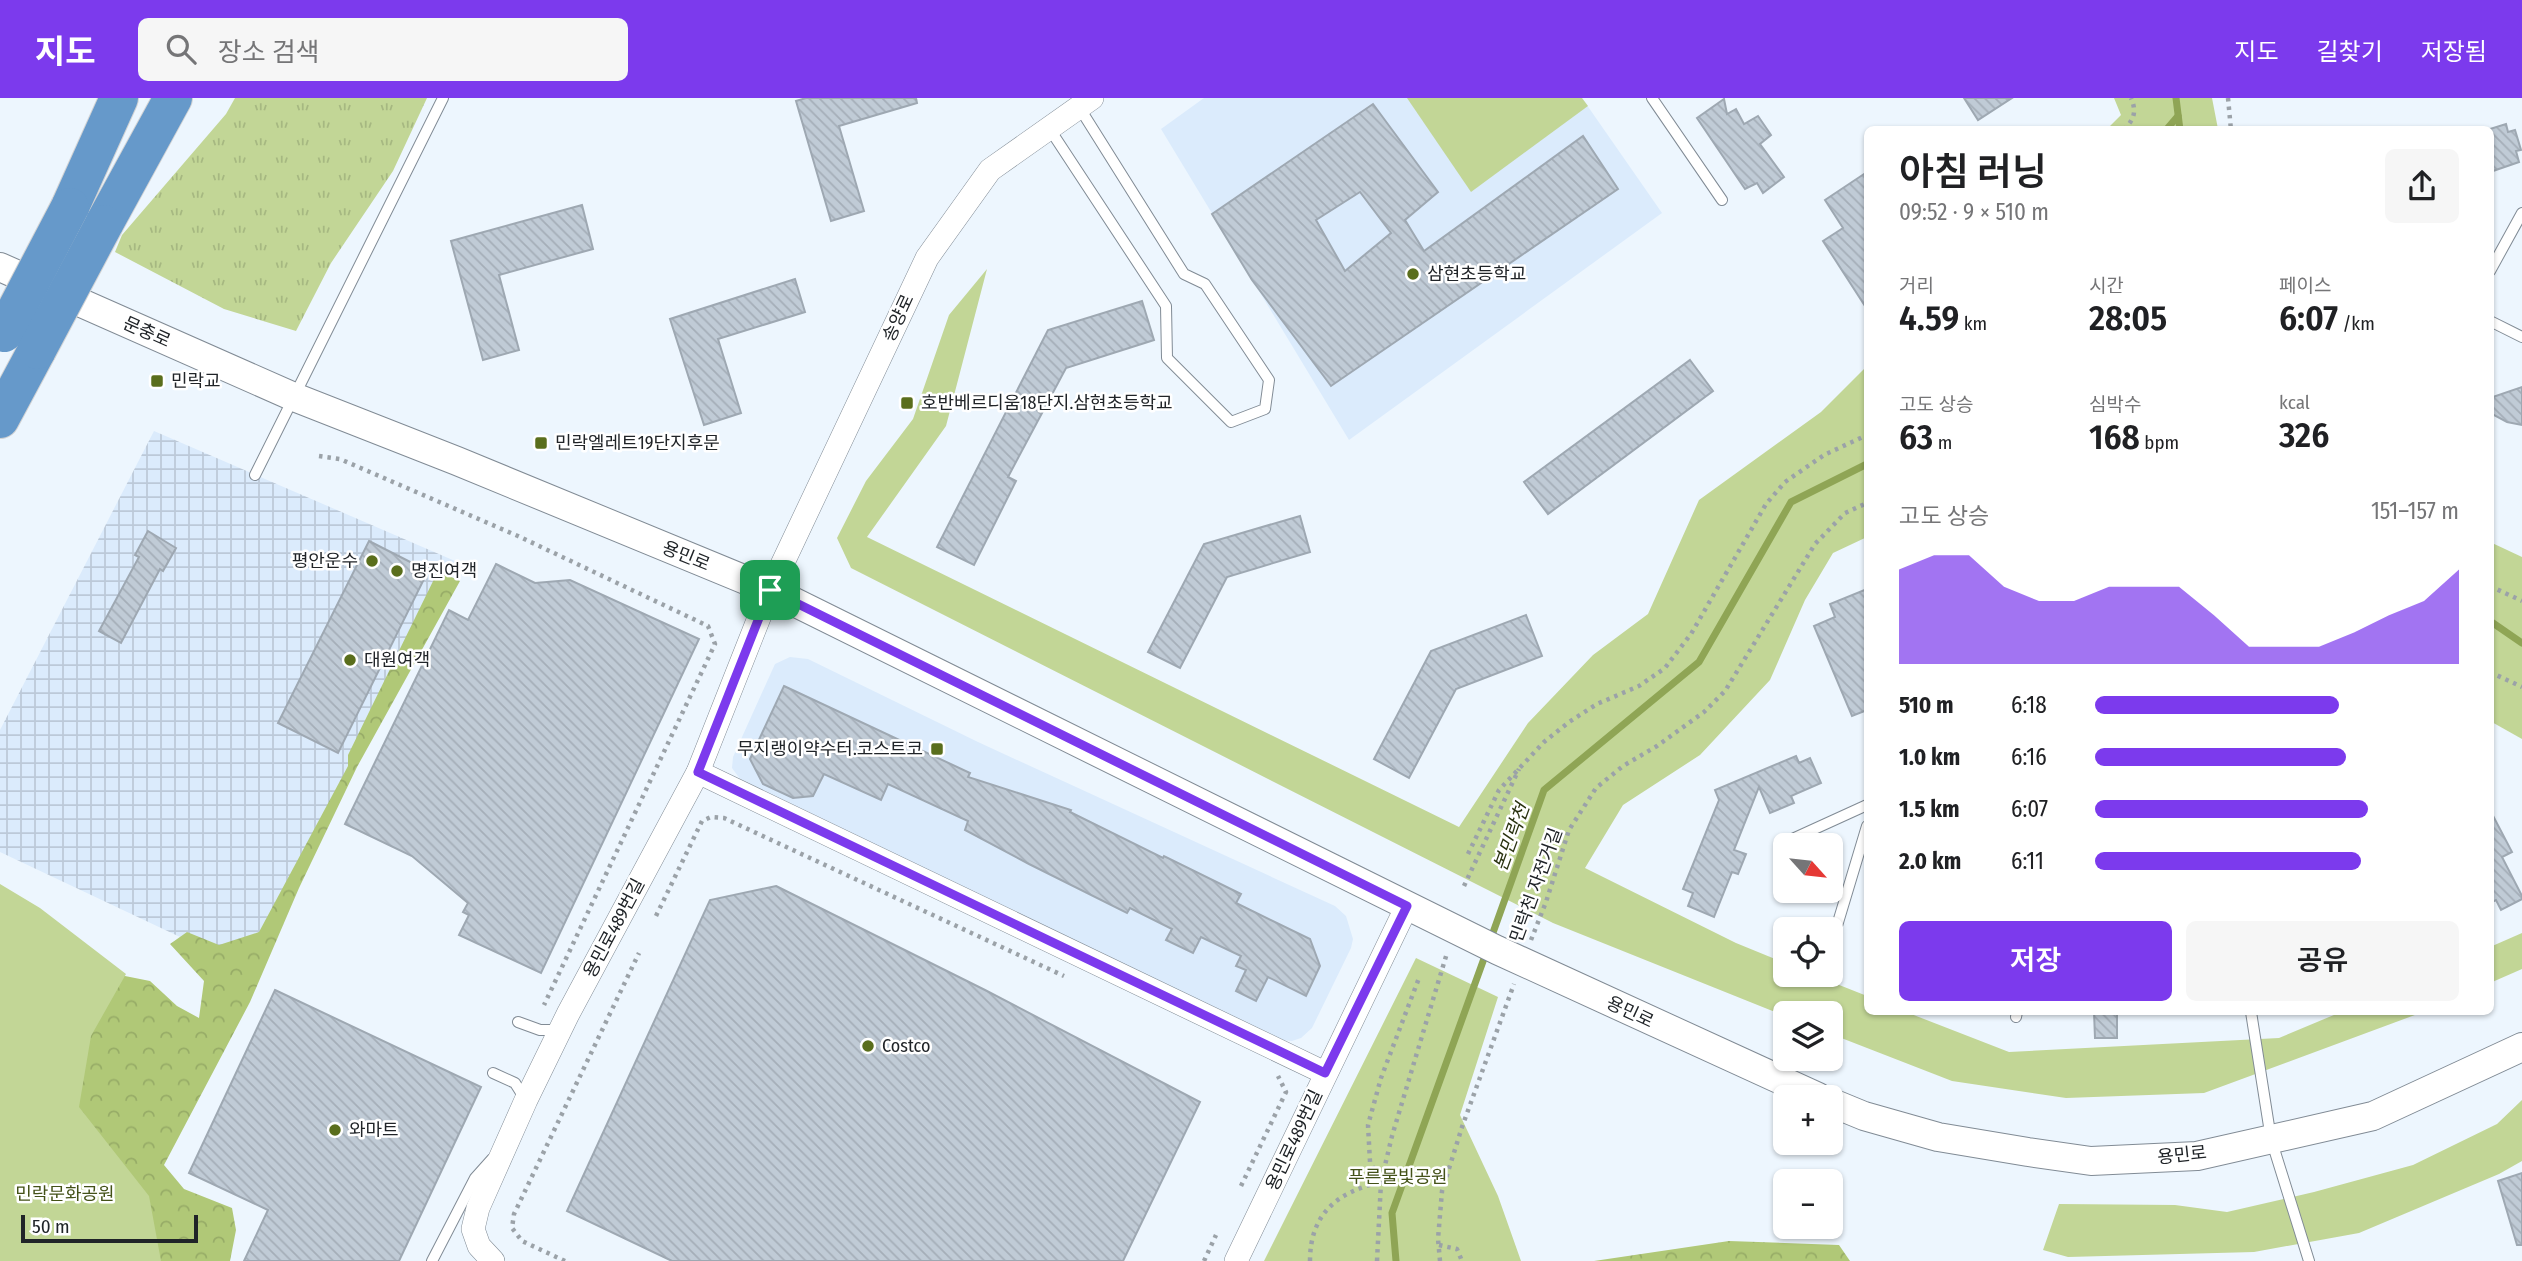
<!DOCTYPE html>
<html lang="ko">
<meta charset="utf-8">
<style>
body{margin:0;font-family:"Fira Sans Condensed","Noto Sans KR",sans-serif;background:#f6f6f6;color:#202124;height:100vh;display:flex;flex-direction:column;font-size:26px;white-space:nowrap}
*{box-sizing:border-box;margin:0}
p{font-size:23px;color:#757577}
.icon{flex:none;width:38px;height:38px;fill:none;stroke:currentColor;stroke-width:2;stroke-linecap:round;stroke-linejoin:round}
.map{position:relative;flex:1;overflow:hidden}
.details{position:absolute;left:1864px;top:28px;width:630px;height:889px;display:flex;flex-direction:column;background:#fff;border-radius:10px;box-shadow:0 2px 5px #0004}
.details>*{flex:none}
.needle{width:46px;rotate:117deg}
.fabs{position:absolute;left:1773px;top:735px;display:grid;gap:14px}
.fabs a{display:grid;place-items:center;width:70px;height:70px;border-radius:10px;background:#fff;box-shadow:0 2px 5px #0004;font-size:35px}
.scale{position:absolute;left:21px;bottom:18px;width:177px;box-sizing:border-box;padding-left:7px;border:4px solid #202428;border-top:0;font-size:19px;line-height:24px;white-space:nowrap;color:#202428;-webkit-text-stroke:5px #fff;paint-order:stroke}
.pin{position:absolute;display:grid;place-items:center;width:60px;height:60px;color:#fff;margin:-30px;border-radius:14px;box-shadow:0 4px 10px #0006}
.round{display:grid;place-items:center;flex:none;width:74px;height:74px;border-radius:10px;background:#f6f6f6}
.headline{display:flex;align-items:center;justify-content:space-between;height:119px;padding:0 35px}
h1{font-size:38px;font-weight:600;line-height:52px}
.figures{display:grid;grid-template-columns:repeat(3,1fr);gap:10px;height:119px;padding:7px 35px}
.figures div{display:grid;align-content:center}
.figures b{font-size:35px;font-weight:600}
.figures small{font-size:19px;font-weight:400}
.figures p{font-size:19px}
.chart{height:196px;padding:14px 35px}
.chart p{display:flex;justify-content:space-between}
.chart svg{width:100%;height:126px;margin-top:7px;fill:#7c3aed;opacity:.7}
.action{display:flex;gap:14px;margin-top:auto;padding:14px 35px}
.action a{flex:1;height:80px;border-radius:10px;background:#7c3aed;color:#fff;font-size:28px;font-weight:600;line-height:80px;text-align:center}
.action a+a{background:#f6f6f6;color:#202124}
ul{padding:0 35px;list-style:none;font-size:23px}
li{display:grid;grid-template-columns:112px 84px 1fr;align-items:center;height:52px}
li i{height:18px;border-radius:9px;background:#7c3aed}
header{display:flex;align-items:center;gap:42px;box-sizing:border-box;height:98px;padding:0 35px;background:#7c3aed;color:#fff}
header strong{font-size:33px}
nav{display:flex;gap:38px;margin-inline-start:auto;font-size:24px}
.search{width:490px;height:63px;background:#f6f6f6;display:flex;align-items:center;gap:18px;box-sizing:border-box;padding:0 24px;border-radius:10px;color:#757577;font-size:26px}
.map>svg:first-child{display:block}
.built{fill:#dbebfc}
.industrial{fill:url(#industrial-grid)}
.grass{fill:url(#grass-tufts)}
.forest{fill:url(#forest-crowns)}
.park{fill:#c2d696}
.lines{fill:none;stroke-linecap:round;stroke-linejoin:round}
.stream{stroke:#8fa555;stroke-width:7}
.building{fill:url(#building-back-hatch);stroke:#9ea8b2;stroke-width:2;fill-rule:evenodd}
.service-casing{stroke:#818b95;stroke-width:12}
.minor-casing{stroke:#818b95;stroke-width:24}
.tertiary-casing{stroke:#818b95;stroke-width:30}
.motorway-casing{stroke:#d2d3d4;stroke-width:40}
.path{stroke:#9ba2a8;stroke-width:4.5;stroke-dasharray:3.5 5;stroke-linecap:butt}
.service{stroke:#fff;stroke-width:10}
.minor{stroke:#fff;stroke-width:23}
.tertiary{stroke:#fff;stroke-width:28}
.motorway{stroke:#6699ca;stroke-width:38}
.motorway-bridge-casing{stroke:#d2d3d4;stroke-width:40;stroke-linecap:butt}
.motorway-bridge{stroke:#6699ca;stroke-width:38}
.route-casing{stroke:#fff;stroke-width:14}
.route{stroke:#7c3aed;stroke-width:9}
.poi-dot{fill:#5a6e1c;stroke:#fff;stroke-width:2.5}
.labels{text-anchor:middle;stroke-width:5;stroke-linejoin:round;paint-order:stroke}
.poi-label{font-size:18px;fill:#202428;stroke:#fff;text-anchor:start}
.street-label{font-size:18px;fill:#202428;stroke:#fff}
.park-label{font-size:18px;fill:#445218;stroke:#fff}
.water-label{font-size:19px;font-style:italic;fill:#293210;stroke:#fff}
</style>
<header>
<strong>지도</strong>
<div class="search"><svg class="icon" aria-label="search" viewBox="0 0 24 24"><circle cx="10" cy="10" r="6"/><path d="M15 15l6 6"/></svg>장소 검색</div>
<nav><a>지도</a><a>길찾기</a><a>저장됨</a></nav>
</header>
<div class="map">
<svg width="2522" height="1163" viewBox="0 0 2522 1163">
<defs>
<pattern id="industrial-grid" width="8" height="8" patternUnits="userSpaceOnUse" patternTransform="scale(1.75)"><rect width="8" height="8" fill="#dbebfc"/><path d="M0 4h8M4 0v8" fill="none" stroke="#bcc9d8"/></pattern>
<pattern id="grass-tufts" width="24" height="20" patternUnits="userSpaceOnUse" patternTransform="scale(1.75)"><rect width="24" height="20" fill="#c2d696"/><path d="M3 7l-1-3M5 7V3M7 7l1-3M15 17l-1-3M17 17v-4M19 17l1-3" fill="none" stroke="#a6b881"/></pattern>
<pattern id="forest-crowns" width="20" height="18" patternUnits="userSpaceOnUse" patternTransform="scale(1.75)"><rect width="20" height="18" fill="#b0c877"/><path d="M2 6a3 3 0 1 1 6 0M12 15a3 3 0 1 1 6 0" fill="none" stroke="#97ac67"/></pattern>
<pattern id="building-back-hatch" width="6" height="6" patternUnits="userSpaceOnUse" patternTransform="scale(1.75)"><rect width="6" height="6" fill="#c0cbd6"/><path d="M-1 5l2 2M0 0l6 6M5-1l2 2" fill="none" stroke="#a5aeb8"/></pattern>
</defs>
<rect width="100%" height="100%" fill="#edf6fe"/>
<g class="built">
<path d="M1204 0H1582L1662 115 1349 342 1161 31Z"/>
<path d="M790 559 808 561 978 644 1335 808 1346 818 1353 841 1351 850 1312 930 1301 940 1292 943 1280 942 740 681 732 670 733 659 775 566Z"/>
</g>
<path class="industrial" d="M154 333 455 463 250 872 0 754V632Z"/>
<path class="grass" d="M235 0H427L393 73 331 165 296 233 224 211 115 154 122 137 226 16Z"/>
<g class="forest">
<path d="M438 473 460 483 357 669 299 790 250 904 164 1067 184 1091 232 1110 236 1132 230 1163H0V893L95 872 150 883 177 908 199 920 204 883 170 846 187 834 219 847 259 834 348 668V657Z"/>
<path d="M1729 1143 1839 1147 1850 1163H1594Z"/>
</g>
<g class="park">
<path d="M1407 0H1582L1588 8 1471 94Z"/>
<path d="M2114 0H2212L2218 31H2107L2121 17Z"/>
<path d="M987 171 946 328 867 439 1459 729 1528 625 1593 557 1648 516 1699 402 1821 314 1867 268V439L1833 455 1805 502 1770 582 1700 657 1623 707 1585 770 1736 845 1785 865V877H1814L1867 898V914H1906L2009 954 2279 940 2341 914H2423L2204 995 2066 1000 1952 983 1831 936 1830 915H1785V918L1553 825 851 470 837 440 866 383 913 321 949 217Z"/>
<path d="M2490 444 2522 459V641L2490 623Z"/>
<path d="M0 786 40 810 126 876 91 938 79 1009 149 1098 161 1163H0Z"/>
<path d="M2522 835V871L2490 885V849Z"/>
<path d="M1416 860 1498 899 1460 1017 1498 1098 1521 1163H1264Z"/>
<path d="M2522 1002V1063L2499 1076 2359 1135 2254 1154 2068 1159 2043 1152 2059 1106 2175 1107 2227 1114 2314 1094 2413 1067 2497 1026Z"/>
</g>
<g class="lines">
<g class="stream">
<path d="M2176 0 2180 32"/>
<path d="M2166 32 2178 18"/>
<path d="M2490 523 2522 545"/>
<path d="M1490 843 1544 692 1699 564 1791 404 1867 366"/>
<path d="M1396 1163 1392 1115 1486 855"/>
</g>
</g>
<g class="building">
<path d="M806 0H916L917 5 839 28 864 113 831 123 796 3Z"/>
<path d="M1964 0H2012L1978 22Z"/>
<path d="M1724 1 1727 16 1736 11 1744 26 1758 18 1771 37 1760 46 1784 79 1763 95 1757 85 1745 91 1697 20Z"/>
<path d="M1373 6 1438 94 1405 122 1424 153 1583 38 1618 91 1331 288 1252 182 1212 116ZM1360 94 1391 135 1345 173 1316 122Z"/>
<path d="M2506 26 2508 34 2515 32 2521 52 2516 53 2519 64 2490 74V31Z"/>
<path d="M1867 74V211L1823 143 1843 130 1825 102Z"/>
<path d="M582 107 593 151 499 177 519 252 483 262 451 143Z"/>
<path d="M795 181 805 214 718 241 741 315 704 327 670 221Z"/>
<path d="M1142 203 1154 242 1066 270 1008 379 1016 383 974 467 937 449 1048 232Z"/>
<path d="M1690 262 1713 293 1548 416 1524 384Z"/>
<path d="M2522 289V327L2507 324 2490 315V300Z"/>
<path d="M1300 418 1310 454 1227 479 1180 570 1148 554 1204 446Z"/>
<path d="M148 433 176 450 163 473 160 471 121 545 99 533 139 459 135 457Z"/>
<path d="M369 443 428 473 338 655 278 625Z"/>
<path d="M496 466 535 485 570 482 699 541 541 875 459 837 469 817 463 814 468 805 412 758 345 726 449 512 468 522Z"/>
<path d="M1867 491V612L1852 618 1814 528 1835 519 1830 506Z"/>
<path d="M1526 517 1542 558 1456 591 1409 680 1374 661 1431 553Z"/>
<path d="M784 588 970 675 968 679 1071 712 1070 714 1163 760 1164 758 1241 796 1236 805 1310 841 1320 868 1306 898 1268 879 1256 903 1236 893 1246 872 1236 868 1241 858 1201 839 1193 855 1166 842 1172 831 1130 810 1127 815 1029 766 965 732 968 723 888 686 881 702 824 676 813 698 793 700 763 686 750 661Z"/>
<path d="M1796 658 1799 665 1810 660 1821 685 1791 698 1794 705 1770 715 1759 689 1734 752 1746 756 1738 776 1732 774 1714 819 1688 808 1693 795 1683 791 1719 702 1715 692Z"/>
<path d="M2490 712 2512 754 2502 759 2522 798V801L2501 812 2496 802 2490 805Z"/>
<path d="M776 788 985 892 1200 1004 1123 1163H672L567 1113 710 802Z"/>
<path d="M275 892 481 989 399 1163H244L268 1112 189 1075Z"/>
<path d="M2094 914H2117V940H2095Z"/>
<path d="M2522 1075V1147H2517L2498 1083Z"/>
</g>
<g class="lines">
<defs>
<g id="service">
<path d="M1652 0 1722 102"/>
<path d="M1049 30 1166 208 1167 260 1231 324 1265 311 1269 282 1205 186 1184 176 1079 9"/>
<path d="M2490 173 2522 115"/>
<path d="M2490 223 2522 239"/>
<path d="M255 377 443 0"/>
<path d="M1788 743 1867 707"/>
<path d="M1830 851 1867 728"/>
<path d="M2251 914 2271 1041 2309 1163"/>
<path d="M2016 919 2017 914"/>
<path d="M518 924 540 932H561"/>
<path d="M493 975 515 985 525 1001"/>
<path d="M432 1163 475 1080 492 1061"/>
</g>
<g id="minor">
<path d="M698 674 1325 975"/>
<path d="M493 1163 479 1148 473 1131 478 1110 526 1002 568 916 698 674 770 492 927 160 990 72 1092 0"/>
<path d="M1236 1163 1407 808"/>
</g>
<g id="tertiary">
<path d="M0 169 294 299 457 363 770 492 1497 852 1818 999"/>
<path d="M1830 1004 1864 1018 1938 1039 2028 1054 2091 1063 2197 1058 2373 1018 2522 949"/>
</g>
<g id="motorway">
<path d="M70 109 119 0"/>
<path d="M104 126 173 0"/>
<path d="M0 321 37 252"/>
</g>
</defs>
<use href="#service" class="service-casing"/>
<use href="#minor" class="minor-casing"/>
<use href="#tertiary" class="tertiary-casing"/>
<use href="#motorway" class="motorway-casing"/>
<g class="path">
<path d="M2228 0 2231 32"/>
<path d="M2124 32C2134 21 2137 14 2131 0"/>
<path d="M319 358 340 361 518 438 708 528 715 546 544 907"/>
<path d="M2490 488 2522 503"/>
<path d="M2490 574 2522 589"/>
<path d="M1468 756 1499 692 1544 644 1569 624 1597 606 1639 588 1665 570 1691 536 1766 406 1785 384 1824 357 1867 337"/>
<path d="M1464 788 1519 671"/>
<path d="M656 818 702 723 711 719 724 720 1064 878"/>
<path d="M1531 842 1546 804 1569 732 1596 690 1623 668 1657 648 1704 614 1725 593 1815 446 1845 415 1867 405"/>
<path d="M1241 1088 1286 994 1278 978"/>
<path d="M1439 1147 1457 1151 1462 1163"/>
<path d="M565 1163 522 1143 512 1130 514 1116 639 855"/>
<path d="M1204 1163 1216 1137"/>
<path d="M1310 1163C1310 1116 1337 1094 1381 1084L1392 1038 1447 855"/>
<path d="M1377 1163 1381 1084 1370 1064 1368 1027 1381 980 1419 880"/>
<path d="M1440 1163 1438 1141 1442 1093 1462 1029 1514 886"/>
</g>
<use href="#service" class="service"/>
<use href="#minor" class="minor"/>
<use href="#tertiary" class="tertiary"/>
<use href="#motorway" class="motorway"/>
<defs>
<g id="motorway-bridge">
<path d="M4 235 70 109"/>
<path d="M37 252 104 126"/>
</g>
</defs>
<use href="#motorway-bridge" class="motorway-bridge-casing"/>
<use href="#motorway-bridge" class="motorway-bridge"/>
</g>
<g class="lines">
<defs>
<path id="route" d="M770 492 1407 808 1325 975 698 674Z"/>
</defs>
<use href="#route" class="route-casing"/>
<use href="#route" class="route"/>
</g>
<g class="poi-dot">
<circle cx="1413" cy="176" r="7"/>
<rect x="150" y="276" width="14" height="14" rx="3.5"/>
<rect x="900" y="298" width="14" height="14" rx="3.5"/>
<rect x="534" y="338" width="14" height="14" rx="3.5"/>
<circle cx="372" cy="463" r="7"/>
<circle cx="397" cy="473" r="7"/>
<circle cx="350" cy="562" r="7"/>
<rect x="930" y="644" width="14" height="14" rx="3.5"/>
<circle cx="868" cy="948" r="7"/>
<circle cx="335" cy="1032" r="7"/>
</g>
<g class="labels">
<g class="poi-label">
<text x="1427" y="182">삼현초등학교</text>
<text x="171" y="289">민락교</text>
<text x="921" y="311">호반베르디움18단지.삼현초등학교</text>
<text x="555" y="351">민락엘레트19단지후문</text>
<text x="358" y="469" text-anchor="end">평안운수</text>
<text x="411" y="479">명진여객</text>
<text x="364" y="568">대원여객</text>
<text x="923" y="657" text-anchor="end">무지랭이약수터.코스트코</text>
<text x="882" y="954">Costco</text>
<text x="349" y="1038">와마트</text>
</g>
<g class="street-label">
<text transform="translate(898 220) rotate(-65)" y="6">송양로</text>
<text transform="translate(147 234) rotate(24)" y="6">문충로</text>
<text transform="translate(686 458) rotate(22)" y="6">용민로</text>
<text transform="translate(1536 787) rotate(-70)" y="6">민락천 자전거길</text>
<text transform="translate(614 830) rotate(-62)" y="6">용민로489번길</text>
<text transform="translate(1630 914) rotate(25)" y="6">용민로</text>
<text transform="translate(1294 1042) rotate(-65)" y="6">용민로489번길</text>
<text transform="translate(2182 1057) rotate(-6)" y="6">용민로</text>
</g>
<g class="park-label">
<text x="1398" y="1085">푸른물빛공원</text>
<text x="65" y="1102">민락문화공원</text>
</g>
<g class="water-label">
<text transform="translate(1511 739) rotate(-70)" y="7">본민락천</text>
</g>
</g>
</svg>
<div class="fabs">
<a><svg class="needle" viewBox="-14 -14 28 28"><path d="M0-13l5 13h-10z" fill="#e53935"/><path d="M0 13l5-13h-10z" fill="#757577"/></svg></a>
<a><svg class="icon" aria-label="locate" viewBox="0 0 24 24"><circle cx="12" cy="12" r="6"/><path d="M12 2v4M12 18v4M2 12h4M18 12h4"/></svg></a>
<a><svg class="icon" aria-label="layers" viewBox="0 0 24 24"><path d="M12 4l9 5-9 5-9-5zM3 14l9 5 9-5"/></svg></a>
<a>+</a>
<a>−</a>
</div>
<div class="scale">50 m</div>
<div class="pin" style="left:770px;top:492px;background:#1e9e55"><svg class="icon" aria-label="arrive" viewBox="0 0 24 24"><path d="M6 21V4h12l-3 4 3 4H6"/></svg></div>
<section class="details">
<div class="headline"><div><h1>아침 러닝</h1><p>09:52 · 9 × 510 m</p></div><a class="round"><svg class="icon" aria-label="share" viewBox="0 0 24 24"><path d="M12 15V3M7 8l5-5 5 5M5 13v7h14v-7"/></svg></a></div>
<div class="figures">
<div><p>거리</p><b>4.59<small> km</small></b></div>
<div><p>시간</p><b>28:05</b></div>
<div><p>페이스</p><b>6:07<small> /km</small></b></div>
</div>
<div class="figures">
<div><p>고도 상승</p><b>63<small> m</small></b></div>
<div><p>심박수</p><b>168<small> bpm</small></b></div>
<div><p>kcal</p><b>326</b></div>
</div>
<div class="chart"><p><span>고도 상승</span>151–157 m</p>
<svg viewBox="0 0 160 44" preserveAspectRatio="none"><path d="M0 44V11L10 6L20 6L30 17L40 22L50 22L60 17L70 17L80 17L90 27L100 38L110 38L120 38L130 33L140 27L150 22L160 11V44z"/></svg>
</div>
<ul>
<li><b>510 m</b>6:18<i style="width:67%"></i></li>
<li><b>1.0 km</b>6:16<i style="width:69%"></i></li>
<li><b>1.5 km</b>6:07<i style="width:75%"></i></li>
<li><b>2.0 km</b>6:11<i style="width:73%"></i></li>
</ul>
<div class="action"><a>저장</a><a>공유</a></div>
</section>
</div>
